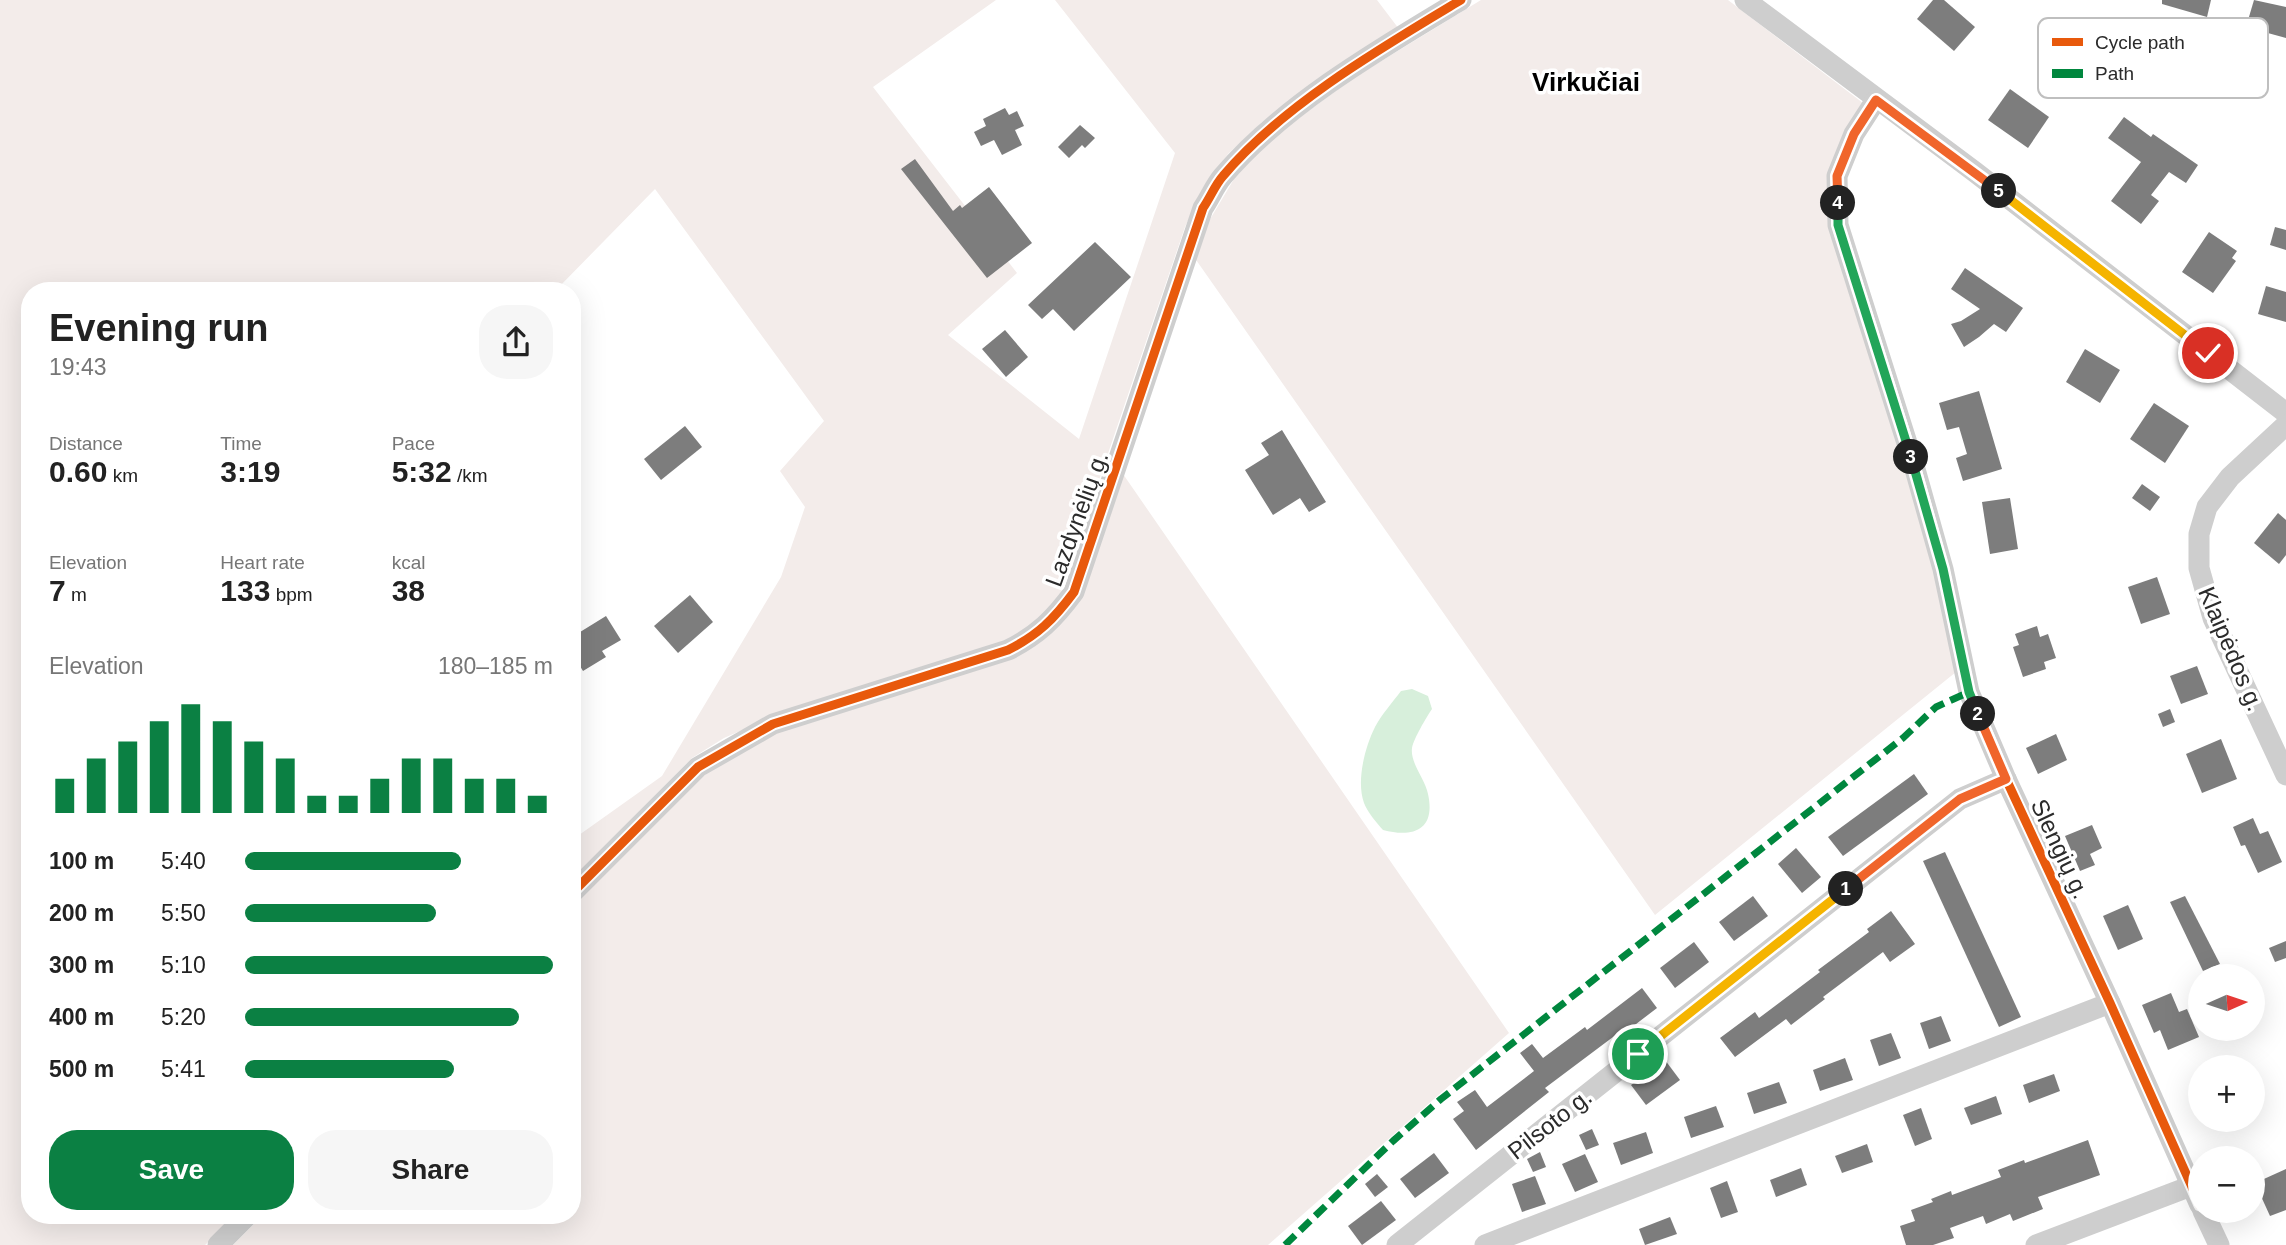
<!DOCTYPE html>
<meta charset="utf-8">
<style>
body{margin:0;font-family:Arial,sans-serif;background:#f6f6f6;color:#222;height:100vh;display:flex;flex-direction:column;font-size:26px;white-space:nowrap}
*{box-sizing:border-box;margin:0}
p{font-size:23px;color:#767676}
.icon{flex:none;width:38px;height:38px;fill:none;stroke:currentColor;stroke-width:2;stroke-linecap:round;stroke-linejoin:round}
.map{position:relative;flex:1;overflow:hidden}
.drawer{position:absolute;left:21px;top:282px;width:560px;height:942px;display:flex;flex-direction:column;background:#fff;border-radius:28px;box-shadow:0 7px 28px #0002}
.drawer>*{flex:none}
.needle{width:46px;rotate:87deg}
.tools{position:absolute;left:2188px;top:964px;display:grid;gap:14px}
.tools a{display:grid;place-items:center;width:77px;height:77px;border-radius:50%;background:#fff;box-shadow:0 7px 28px #0002;font-size:35px}
.pin{position:absolute;display:grid;place-items:center;width:60px;height:60px;color:#fff;margin:-30px;border:4px solid #fff;border-radius:50%;box-shadow:0 2px 7px #0007}
.km{position:absolute;width:35px;height:35px;margin:-18px;border-radius:50%;background:#222;color:#fff;font-size:19px;line-height:35px;text-align:center}
.round{display:grid;place-items:center;flex:none;width:74px;height:74px;border-radius:28px;background:#f6f6f6}
.headline{display:flex;align-items:center;justify-content:space-between;height:119px;padding:0 28px}
h1{font-size:38px;font-weight:600;line-height:52px}
.stats{display:grid;grid-template-columns:repeat(3,1fr);gap:10px;height:119px;padding:7px 28px}
.stats div{display:grid;align-content:center}
.stats b{font-size:30px;font-weight:600}
.stats small{font-size:19px;font-weight:400}
.stats p{font-size:19px}
.chart{height:196px;padding:14px 28px}
.chart p{display:flex;justify-content:space-between}
.chart svg{width:100%;height:126px;margin-top:7px;stroke:#0b8043;stroke-width:6}
.action{display:flex;gap:14px;margin-top:auto;padding:14px 28px}
.action a{flex:1;height:80px;border-radius:28px;background:#0b8043;color:#fff;font-size:28px;font-weight:600;line-height:80px;text-align:center}
.action a+a{background:#f6f6f6;color:#222}
ul{padding:0 28px;list-style:none;font-size:23px}
li{display:grid;grid-template-columns:112px 84px 1fr;align-items:center;height:52px}
li i{height:18px;border-radius:9px;background:#0b8043}
.map>svg:first-child{display:block}
.green{fill:#f3ecea}
.water{fill:#d7efdb}
.building{fill:#7d7d7d}
.lines{fill:none;stroke-linecap:round;stroke-linejoin:round}
.street{stroke:#cecece;stroke-width:21}
.quiet{stroke:#00873e;stroke-width:7;stroke-dasharray:14 7;stroke-linecap:butt}
.cycleway-casing{stroke:#fff;stroke-width:13}
.cycleway{stroke:#e8590c;stroke-width:9}
.split-1-casing{stroke:#fff;stroke-width:14}
.split-2-casing{stroke:#fff;stroke-width:14}
.split-3-casing{stroke:#fff;stroke-width:14}
.split-4-casing{stroke:#fff;stroke-width:14}
.split-5-casing{stroke:#fff;stroke-width:14}
.split-6-casing{stroke:#fff;stroke-width:14}
.split-1{stroke:#f5b400;stroke-width:9}
.split-2{stroke:#f0652b;stroke-width:9}
.split-3{stroke:#22a559;stroke-width:9}
.split-4{stroke:#22a559;stroke-width:9}
.split-5{stroke:#f0652b;stroke-width:9}
.split-6{stroke:#f5b400;stroke-width:9}
.labels{text-anchor:middle;stroke-width:7;stroke-linejoin:round;paint-order:stroke}
.street-label{font-size:24px;fill:#2b2b2b;stroke:#fff}
.neighbourhood-label{font-size:26px;font-weight:bold;fill:#000;stroke:#fff}
.key{fill:#fff;stroke:#bfbfbf;stroke-width:2}
.key-label{font-size:19px;fill:#2b2b2b}
</style>
<div class="map">
<svg width="2286" height="1245" viewBox="0 0 2286 1245">
<rect width="100%" height="100%" fill="#fff"/>
<g class="green">
<path d="M0 0H996L873 87 1017 273 948 335 1079 439 1175 153 1055 0H1377L1399 29 1262 122 1228 154 1203 188 1185 227 1061 592 1045 617 1023 632 986 650 772 717 724 738 692 758 572 879V840L662 776 781 577 805 507 780 471 824 421 655 189 556 290H30V1214L236 1215 205 1245H0Z"/>
<path d="M1481 0H1728L1863 103 1829 175 1948 626 1956 672 1655 915 1194 257 1203 231 1240 169 1277 134 1352 79Z"/>
<path d="M1123 474 1509 1033 1268 1245H233L263 1215 572 1214V906L691 786 720 763 772 734 1036 645Z"/>
</g>
<path class="water" d="M1412 689 1428 696 1432 709C1426 718 1414 738 1412 748 1410 763 1425 779 1428 794 1436 830 1413 838 1383 830 1376 822 1368 813 1364 803 1356 781 1365 747 1375 727 1382 714 1392 703 1401 691Z"/>
<g class="building">
<path d="M1933 0H1944L1975 27 1954 51 1917 19Z"/>
<path d="M2162 0H2211L2207 17 2162 4Z"/>
<path d="M2254 0 2286 7V38L2246 27Z"/>
<path d="M2010 89 2049 117 2028 148 1988 120Z"/>
<path d="M1005 108 1009 115 1017 111 1024 126 1015 130 1022 145 1002 155 994 140 981 146 974 132 986 126 983 119Z"/>
<path d="M2124 117 2151 137 2153 134 2198 165 2186 183 2169 172 2151 195 2159 201 2141 224 2111 201 2141 162 2108 138Z"/>
<path d="M1080 125 1095 138 1085 148 1082 145 1069 158 1058 147Z"/>
<path d="M915 159 953 211 960 205 962 208 989 187 1032 243 987 278 901 169Z"/>
<path d="M2275 227 2286 230V250L2270 245Z"/>
<path d="M2209 232 2237 251 2232 258 2236 261 2213 293 2182 272Z"/>
<path d="M1095 242 1131 277 1074 331 1053 309 1042 319 1028 305Z"/>
<path d="M1965 268 2023 308 2006 332 1994 324 1979 337 1964 347 1951 324 1961 321 1980 309 1951 289Z"/>
<path d="M2266 286 2286 292V322L2258 314Z"/>
<path d="M1005 330 1028 357 1006 377 982 349Z"/>
<path d="M2085 349 2120 370 2100 403 2066 382Z"/>
<path d="M1979 391 2002 469 1963 481 1956 458 1967 454 1959 427 1947 430 1939 403Z"/>
<path d="M2154 403 2189 426 2165 463 2130 439Z"/>
<path d="M685 426 702 447 661 480 644 459Z"/>
<path d="M1282 430 1326 502 1309 512 1300 498 1273 515 1245 470 1269 455 1261 443Z"/>
<path d="M2142 484 2160 497 2150 511 2132 498Z"/>
<path d="M2010 498 2018 549 1990 554 1982 502Z"/>
<path d="M2278 513 2286 520V555L2279 564 2254 543Z"/>
<path d="M2157 577 2170 614 2141 624 2128 587Z"/>
<path d="M690 595 713 622 678 653 654 626Z"/>
<path d="M606 616 621 640 602 651 606 657 583 671 572 653V637Z"/>
<path d="M2037 626 2040 637 2048 634 2056 658 2044 662 2046 669 2023 677 2013 647 2019 645 2015 634Z"/>
<path d="M2197 666 2208 694 2181 704 2170 676Z"/>
<path d="M2170 709 2175 722 2163 727 2158 714Z"/>
<path d="M2056 734 2067 760 2038 774 2026 748Z"/>
<path d="M2221 739 2237 779 2202 793 2186 754Z"/>
<path d="M1914 774 1928 794 1843 856 1828 837Z"/>
<path d="M2253 818 2260 834 2268 831 2282 862 2258 873 2245 845 2241 846 2233 827Z"/>
<path d="M2092 825 2102 848 2090 854 2095 865 2080 871 2065 836Z"/>
<path d="M1796 848 1821 877 1802 893 1778 864Z"/>
<path d="M1945 852 2021 1017 1999 1027 1923 861Z"/>
<path d="M1753 896 1768 916 1734 941 1719 922Z"/>
<path d="M2185 896 2220 964 2203 971 2170 902Z"/>
<path d="M2128 905 2143 939 2118 950 2103 916Z"/>
<path d="M1891 911 1915 944 1890 962 1883 952 1823 997 1825 999 1791 1025 1786 1019 1735 1057 1720 1038 1755 1012 1759 1018 1820 972 1818 970 1869 932 1867 929Z"/>
<path d="M2286 941V958L2275 962 2269 948Z"/>
<path d="M1694 942 1709 962 1675 988 1660 968Z"/>
<path d="M1642 988 1657 1008 1623 1034 1621 1031 1545 1088 1549 1092 1476 1150 1453 1119 1464 1111 1457 1102 1475 1090 1487 1107 1534 1071 1520 1053 1532 1044 1543 1058 1585 1027 1587 1030Z"/>
<path d="M2171 993 2179 1012 2187 1009 2199 1037 2168 1050 2160 1030 2154 1033 2142 1005Z"/>
<path d="M1941 1016 1951 1041 1929 1049 1920 1023Z"/>
<path d="M1891 1033 1901 1058 1879 1066 1870 1040Z"/>
<path d="M1845 1058 1853 1080 1820 1091 1813 1070Z"/>
<path d="M1665 1060 1680 1080 1646 1105 1631 1085Z"/>
<path d="M2054 1074 2060 1091 2029 1103 2023 1085Z"/>
<path d="M1779 1082 1787 1103 1754 1114 1747 1093Z"/>
<path d="M1996 1096 2002 1114 1971 1125 1964 1108Z"/>
<path d="M1716 1106 1724 1127 1691 1138 1684 1117Z"/>
<path d="M1921 1108 1932 1139 1915 1146 1903 1115Z"/>
<path d="M1592 1129 1599 1145 1586 1150 1579 1135Z"/>
<path d="M1646 1132 1653 1153 1621 1165 1613 1143Z"/>
<path d="M2088 1140 2100 1175 2038 1197 2043 1209 2013 1221 2010 1214 1986 1224 1983 1216 1950 1228 1954 1238 1933 1245H1906L1900 1226 1915 1221 1911 1210 1933 1202 1931 1199 1951 1191 1952 1195 2001 1177 1998 1170 2024 1160 2025 1163Z"/>
<path d="M1867 1144 1873 1162 1842 1173 1835 1156Z"/>
<path d="M1540 1152 1546 1167 1533 1172 1527 1159Z"/>
<path d="M1434 1153 1449 1173 1415 1198 1400 1179Z"/>
<path d="M1585 1154 1598 1182 1575 1192 1562 1164Z"/>
<path d="M1801 1168 1807 1185 1776 1197 1770 1180Z"/>
<path d="M2286 1169V1210L2270 1216 2255 1183Z"/>
<path d="M1377 1174 1388 1187 1375 1197 1365 1184Z"/>
<path d="M1535 1176 1546 1204 1522 1212 1512 1184Z"/>
<path d="M1727 1181 1738 1212 1721 1218 1710 1188Z"/>
<path d="M1381 1201 1396 1220 1362 1245 1348 1226Z"/>
<path d="M1670 1217 1677 1234 1645 1245 1639 1229Z"/>
</g>
<g class="lines">
<g class="street">
<path d="M1745 0 1975 172 2286 413"/>
<path d="M1876 100 1854 134 1837 176 1838 225 1913 462 1943 569 1969 692 2006 779 2110 1003 2200 1205"/>
<path d="M2286 425 2230 477 2207 507 2199 534V568L2213 618 2286 775"/>
<path d="M572 893 698 767 773 724 1008 650C1038 635 1054 619 1074 592L1203 208C1210 198 1215 185 1223 176 1283 105 1381 48 1461 0"/>
<path d="M2203 1211 2219 1245"/>
<path d="M218 1245 249 1214"/>
<path d="M1397 1245 1960 799 2006 779"/>
<path d="M1485 1245 2110 1003"/>
<path d="M2036 1245 2191 1186"/>
</g>
<path class="quiet" d="M1285 1245 1393 1141 1441 1099 1903 738 1936 707 1969 692"/>
<defs>
<g id="cycleway">
<path d="M1876 100 1854 134 1837 176 1838 225 1913 462 1943 569 1969 692 2006 779 2110 1003 2200 1205"/>
<path d="M572 893 698 767 773 724 1008 650C1038 635 1054 619 1074 592L1203 208C1210 198 1215 185 1223 176 1283 105 1381 48 1461 0"/>
</g>
</defs>
<use href="#cycleway" class="cycleway-casing"/>
<use href="#cycleway" class="cycleway"/>
</g>
<g class="lines">
<defs>
<path id="split-1" d="M1638 1054 1846 889"/>
<path id="split-2" d="M1846 889 1960 799 2006 779 1978 714"/>
<path id="split-3" d="M1911 457 1943 569 1969 692 1978 714"/>
<path id="split-4" d="M1838 203V225L1911 457"/>
<path id="split-5" d="M1838 203 1837 176 1854 134 1876 100 1999 191"/>
<path id="split-6" d="M1999 191 2208 353"/>
</defs>
<use href="#split-1" class="split-1-casing"/>
<use href="#split-2" class="split-2-casing"/>
<use href="#split-3" class="split-3-casing"/>
<use href="#split-4" class="split-4-casing"/>
<use href="#split-5" class="split-5-casing"/>
<use href="#split-6" class="split-6-casing"/>
<use href="#split-1" class="split-1"/>
<use href="#split-2" class="split-2"/>
<use href="#split-3" class="split-3"/>
<use href="#split-4" class="split-4"/>
<use href="#split-5" class="split-5"/>
<use href="#split-6" class="split-6"/>
</g>
<g class="labels">
<g class="street-label">
<text transform="translate(1077 519) rotate(-70)" y="8">Lazdynėlių g.</text>
<text transform="translate(2231 649) rotate(67)" y="8">Klaipėdos g.</text>
<text transform="translate(2060 849) rotate(65)" y="8">Slengių g.</text>
<text transform="translate(1550 1124) rotate(-38)" y="8">Pilsoto g.</text>
</g>
<g class="neighbourhood-label">
<text x="1586" y="91">Virkučiai</text>
</g>
</g>
<rect x="2038" y="18" width="230" height="80" rx="10" class="key"/>
<rect x="2052" y="38" width="31" height="8" fill="#e8590c"/>
<rect x="2052" y="69" width="31" height="9" fill="#00873e"/>
<g class="key-label">
<text x="2095" y="49">Cycle path</text>
<text x="2095" y="80">Path</text>
</g>
</svg>
<div class="tools">
<a><svg class="needle" viewBox="-14 -14 28 28"><path d="M0-13l5 13h-10z" fill="#e53935"/><path d="M0 13l5-13h-10z" fill="#767676"/></svg></a>
<a>+</a>
<a>−</a>
</div>
<div class="pin" style="left:1638px;top:1054px;background:#1e9e55"><svg class="icon" aria-label="arrive" viewBox="0 0 24 24"><path d="M6 21V4h12l-3 4 3 4H6"/></svg></div>
<div class="pin" style="left:2208px;top:353px;background:#d93025"><svg class="icon" aria-label="check" viewBox="0 0 24 24"><path d="M5 12l5 5 9-10"/></svg></div>
<b class="km" style="left:1846px;top:889px">1</b>
<b class="km" style="left:1978px;top:714px">2</b>
<b class="km" style="left:1911px;top:457px">3</b>
<b class="km" style="left:1838px;top:203px">4</b>
<b class="km" style="left:1999px;top:191px">5</b>
<section class="drawer">
<div class="headline"><div><h1>Evening run</h1><p>19:43</p></div><a class="round"><svg class="icon" aria-label="share" viewBox="0 0 24 24"><path d="M12 15V3M7 8l5-5 5 5M5 13v7h14v-7"/></svg></a></div>
<div class="stats">
<div><p>Distance</p><b>0.60<small> km</small></b></div>
<div><p>Time</p><b>3:19</b></div>
<div><p>Pace</p><b>5:32<small> /km</small></b></div>
</div>
<div class="stats">
<div><p>Elevation</p><b>7<small> m</small></b></div>
<div><p>Heart rate</p><b>133<small> bpm</small></b></div>
<div><p>kcal</p><b>38</b></div>
</div>
<div class="chart"><p><span>Elevation</span>180–185 m</p>
<svg viewBox="0 0 160 44" preserveAspectRatio="none"><path d="M5 44V32M15 44V25M25 44V19M35 44V12M45 44V6M55 44V12M65 44V19M75 44V25M85 44V38M95 44V38M105 44V32M115 44V25M125 44V25M135 44V32M145 44V32M155 44V38"/></svg>
</div>
<ul>
<li><b>100 m</b>5:40<i style="width:70%"></i></li>
<li><b>200 m</b>5:50<i style="width:62%"></i></li>
<li><b>300 m</b>5:10<i style="width:100%"></i></li>
<li><b>400 m</b>5:20<i style="width:89%"></i></li>
<li><b>500 m</b>5:41<i style="width:68%"></i></li>
</ul>
<div class="action"><a>Save</a><a>Share</a></div>
</section>
</div>
